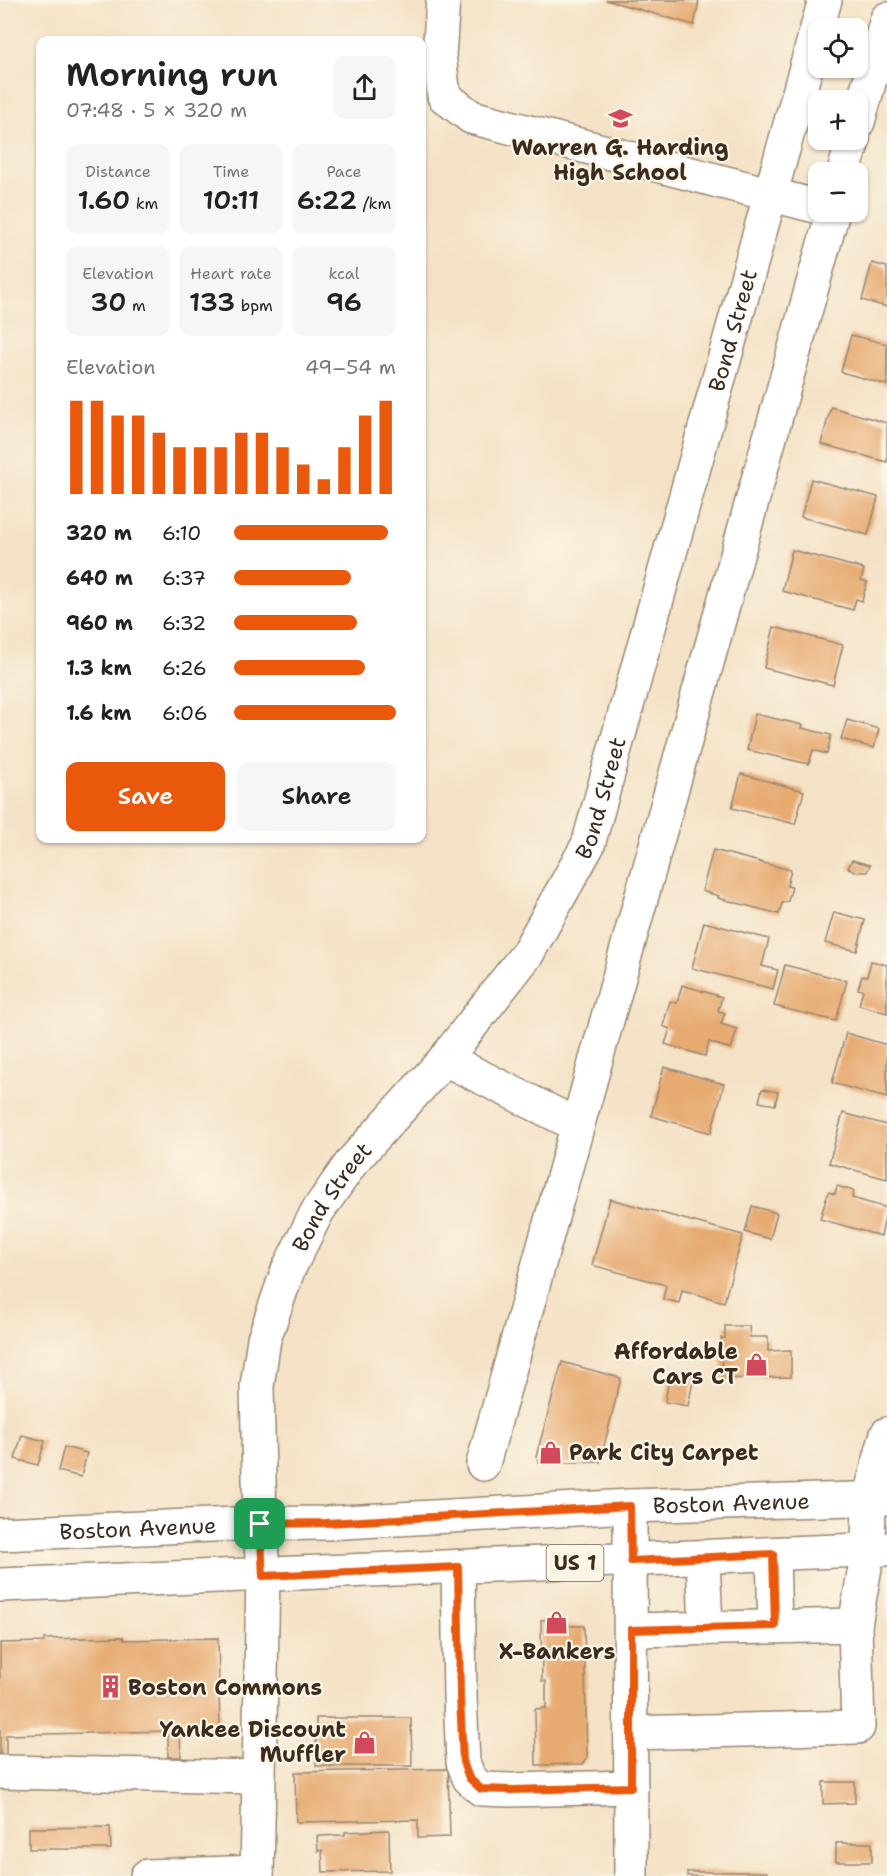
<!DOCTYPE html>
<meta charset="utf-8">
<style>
body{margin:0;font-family:"Shantell Sans",sans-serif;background:#f6f6f6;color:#222;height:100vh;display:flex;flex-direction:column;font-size:22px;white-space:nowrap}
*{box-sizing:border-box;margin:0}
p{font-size:20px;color:#767676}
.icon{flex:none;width:33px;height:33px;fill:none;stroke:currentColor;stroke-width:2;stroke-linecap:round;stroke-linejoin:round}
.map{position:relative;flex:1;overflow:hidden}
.details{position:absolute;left:36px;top:36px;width:390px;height:807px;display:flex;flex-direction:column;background:#fff;border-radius:12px;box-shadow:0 2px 4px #0004}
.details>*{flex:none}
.tools{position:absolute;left:808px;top:18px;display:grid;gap:12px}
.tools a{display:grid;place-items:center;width:60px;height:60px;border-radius:12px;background:#fff;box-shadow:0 2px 4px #0004;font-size:30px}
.pin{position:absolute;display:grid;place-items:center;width:51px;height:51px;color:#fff;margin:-26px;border-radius:12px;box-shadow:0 3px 9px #0006}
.round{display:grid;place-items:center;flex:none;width:63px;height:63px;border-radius:12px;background:#f6f6f6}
.headline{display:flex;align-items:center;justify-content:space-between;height:102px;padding:0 30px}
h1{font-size:33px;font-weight:600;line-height:45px}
.figures{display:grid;grid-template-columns:repeat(3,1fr);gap:9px;height:102px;padding:6px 30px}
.figures div{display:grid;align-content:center;border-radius:12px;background:#f6f6f6;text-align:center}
.figures b{font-size:26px;font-weight:600}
.figures small{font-size:16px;font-weight:400}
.figures p{font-size:16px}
.chart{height:168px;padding:12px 30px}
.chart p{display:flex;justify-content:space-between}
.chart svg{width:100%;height:108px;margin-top:6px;stroke:#ea580c;stroke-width:6}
.button{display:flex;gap:12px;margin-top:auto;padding:12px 30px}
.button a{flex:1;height:69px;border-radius:12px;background:#ea580c;color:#fff;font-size:24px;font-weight:600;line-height:69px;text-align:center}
.button a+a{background:#f6f6f6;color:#222}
ul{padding:0 30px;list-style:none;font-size:20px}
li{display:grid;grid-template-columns:96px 72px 1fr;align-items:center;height:45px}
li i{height:15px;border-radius:8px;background:#ea580c}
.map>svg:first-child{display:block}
.building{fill:#e7ab72}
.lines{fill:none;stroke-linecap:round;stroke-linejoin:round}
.minor-casing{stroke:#988672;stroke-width:36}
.major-casing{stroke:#988672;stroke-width:36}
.minor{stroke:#fff;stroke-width:33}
.major{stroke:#fff;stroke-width:33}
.route-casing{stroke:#fff;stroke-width:12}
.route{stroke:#ea580c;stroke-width:8}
.labels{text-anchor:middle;stroke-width:4.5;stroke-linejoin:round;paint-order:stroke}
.shield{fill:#fcf5e5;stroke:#75675a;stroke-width:1.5}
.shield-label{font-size:21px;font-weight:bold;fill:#3b2a1e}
.poi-label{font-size:22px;font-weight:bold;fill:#3b2a1e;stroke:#fcf5e5}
.street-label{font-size:22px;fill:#3b2a1e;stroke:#fcf5e5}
</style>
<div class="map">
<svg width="887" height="1876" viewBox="0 0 887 1876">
<rect width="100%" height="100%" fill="#fcf5e5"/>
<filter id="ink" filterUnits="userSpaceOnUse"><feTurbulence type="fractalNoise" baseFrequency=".0167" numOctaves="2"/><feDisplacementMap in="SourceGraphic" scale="12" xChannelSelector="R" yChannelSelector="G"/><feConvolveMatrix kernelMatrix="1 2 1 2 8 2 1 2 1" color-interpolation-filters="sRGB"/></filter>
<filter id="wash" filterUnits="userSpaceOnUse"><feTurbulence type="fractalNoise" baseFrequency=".008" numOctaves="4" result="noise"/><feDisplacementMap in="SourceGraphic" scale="24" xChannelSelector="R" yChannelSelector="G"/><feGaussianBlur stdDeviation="1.35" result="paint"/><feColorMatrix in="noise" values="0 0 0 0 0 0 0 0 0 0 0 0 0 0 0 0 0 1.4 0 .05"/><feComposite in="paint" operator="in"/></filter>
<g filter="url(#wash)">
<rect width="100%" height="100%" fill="#f4e2c6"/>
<g id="blocks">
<g class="building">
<path d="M606 0H699L694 25Z"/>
<path d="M872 263 887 267V307L862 300Z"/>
<path d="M851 335 887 344V385L841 372Z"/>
<path d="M831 407 887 423V462L821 444Z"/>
<path d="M811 479 878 497 868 535 801 517Z"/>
<path d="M792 550 864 569 861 580 867 582 862 601 856 599 853 610 782 591Z"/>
<path d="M774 627 843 645 833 685 764 668Z"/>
<path d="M755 714 803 725 802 728 831 735 827 754 813 750 809 764 747 750Z"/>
<path d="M847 720 879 729 874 748 841 739Z"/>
<path d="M741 774 804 791 795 824 732 808Z"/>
<path d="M713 850 791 870 787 886 792 887 788 901 782 903 779 914 718 898 719 896 702 891Z"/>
<path d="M852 860 870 865 867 872H857L848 868Z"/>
<path d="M834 912 865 920 857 951 825 943Z"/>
<path d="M704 922 769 939 762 966 778 970 773 989 692 968Z"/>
<path d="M871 961 887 965V1013L859 1005 863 990 858 989 862 976 867 977Z"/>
<path d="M785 965 847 981 836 1021 774 1006Z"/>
<path d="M682 985 722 997 718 1011 725 1013 721 1024 737 1029 731 1049 709 1042 705 1056 665 1044 670 1029 663 1026 670 1001 677 1003Z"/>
<path d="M846 1033 887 1045V1098L832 1083Z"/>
<path d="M664 1067 724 1084 711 1133 651 1116Z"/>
<path d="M762 1089 778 1092 775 1105 759 1102Z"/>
<path d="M843 1113 887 1125V1179L829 1163Z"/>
<path d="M837 1186 854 1191 852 1198 887 1208 881 1236 820 1219 828 1192 835 1194Z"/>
<path d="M610 1199 743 1235 724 1302 682 1290 679 1303 663 1299 666 1285 592 1265Z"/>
<path d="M752 1206 777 1213 770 1239 745 1232Z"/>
<path d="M725 1326H749L750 1337H768V1351L791 1350V1377L722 1379 721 1338H725Z"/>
<path d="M562 1362 621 1378 600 1462 540 1464 536 1457Z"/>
<path d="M670 1372 694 1377 688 1406 665 1402Z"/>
<path d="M22 1435 45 1441 38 1465 15 1459Z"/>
<path d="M64 1447 87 1453 81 1477 58 1471Z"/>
<path d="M562 1619V1626H584L587 1758 583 1764 536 1765 535 1709 546 1708V1681H542L541 1620Z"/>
<path d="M123 1637 124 1640 218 1638 220 1731 180 1732 181 1757H168V1731L6 1735V1760H0V1643L44 1642V1639Z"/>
<path d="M316 1718H411L412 1766H316Z"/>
<path d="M448 1769 450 1837 418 1838V1820L296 1822 295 1772Z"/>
<path d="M823 1782H855V1803L823 1804Z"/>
<path d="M110 1827 111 1849H29V1828Z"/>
<path d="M389 1830 390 1871 323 1872 322 1850 318 1851 317 1836 345 1835V1832Z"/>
<rect x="836" y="1843" width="36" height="19"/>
<rect x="687" y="1872" width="80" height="4"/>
</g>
</g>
</g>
<g filter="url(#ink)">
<use href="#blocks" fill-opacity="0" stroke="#988672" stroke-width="1.5"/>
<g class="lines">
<defs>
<g id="minor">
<path d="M443 0 439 55 444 96 471 117 819 207"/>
<path d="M858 122 887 19"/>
<path d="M844 172 853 140"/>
<path d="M445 1059 577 1125"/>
<path d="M483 1464 833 212"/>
<path d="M630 1506 631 1876"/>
<path id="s1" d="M260 1524 257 1386 264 1339 288 1270 317 1212 352 1162 445 1059 527 954 588 845 825 0"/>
<path d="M773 1554 775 1626"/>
<path d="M703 1558 706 1628"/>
<path d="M458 1567 460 1697 463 1762 469 1778 481 1789 511 1790 631 1787"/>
<path d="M855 1625 868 1550 869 1499 887 1434"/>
<path d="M631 1630 855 1625 858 1727 631 1733"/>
<path d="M0 1772 259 1777"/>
<path d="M147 1876 257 1872"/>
</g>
<g id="major">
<path id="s2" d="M0 1534 236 1524 326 1523 630 1506 887 1498"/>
<path d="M0 1585 887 1549"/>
<path d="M257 1876 263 1576 260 1524"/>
</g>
</defs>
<use href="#minor" class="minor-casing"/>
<use href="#major" class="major-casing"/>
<use href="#minor" class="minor"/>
<use href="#major" class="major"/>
</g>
</g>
<g class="lines" filter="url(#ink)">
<defs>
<path id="route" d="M630 1506 631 1561 773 1554 775 1626 631 1630V1787L511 1790 481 1789 469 1778 463 1762 460 1697 458 1567 263 1576 260 1524 326 1523Z"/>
</defs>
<use href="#route" class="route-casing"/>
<use href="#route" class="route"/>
</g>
<defs>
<symbol id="school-bare" viewBox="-9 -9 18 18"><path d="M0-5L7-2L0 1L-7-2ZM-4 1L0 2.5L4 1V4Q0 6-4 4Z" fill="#d1495b" stroke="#fcf5e5" stroke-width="2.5" paint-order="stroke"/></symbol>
<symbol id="shop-bare" viewBox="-9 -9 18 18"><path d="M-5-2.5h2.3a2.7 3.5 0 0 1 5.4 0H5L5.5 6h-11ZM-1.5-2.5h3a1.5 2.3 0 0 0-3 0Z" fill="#d1495b" stroke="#fcf5e5" stroke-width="2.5" paint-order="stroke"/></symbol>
<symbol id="building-bare" viewBox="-9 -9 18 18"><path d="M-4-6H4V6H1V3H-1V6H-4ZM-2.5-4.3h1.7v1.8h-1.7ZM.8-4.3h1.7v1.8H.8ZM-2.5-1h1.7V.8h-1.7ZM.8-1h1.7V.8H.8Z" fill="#d1495b" stroke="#fcf5e5" stroke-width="2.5" paint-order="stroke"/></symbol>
</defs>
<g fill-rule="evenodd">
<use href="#school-bare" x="604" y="102" width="33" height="33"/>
<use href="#shop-bare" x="740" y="1348" width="33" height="33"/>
<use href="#shop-bare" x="534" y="1436" width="33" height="33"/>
<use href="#shop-bare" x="540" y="1606" width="33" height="33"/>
<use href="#building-bare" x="94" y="1670" width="33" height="33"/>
<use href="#shop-bare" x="348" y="1726" width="33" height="33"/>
</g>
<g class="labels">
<rect class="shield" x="546.5" y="1545" width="57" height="36" rx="4.5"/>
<g class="shield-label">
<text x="575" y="1570">US 1</text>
</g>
<g class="poi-label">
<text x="620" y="155">Warren G. Harding<tspan x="620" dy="25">High School</tspan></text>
<text x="738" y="1359" text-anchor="end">Affordable<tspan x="738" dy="25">Cars CT</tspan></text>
<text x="569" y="1460" text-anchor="start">Park City Carpet</text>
<text x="557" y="1659">X-Bankers</text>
<text x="128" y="1695" text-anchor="start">Boston Commons</text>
<text x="346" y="1737" text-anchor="end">Yankee Discount<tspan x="346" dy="25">Muffler</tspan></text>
</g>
<g class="street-label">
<text dy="8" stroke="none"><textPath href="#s1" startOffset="1316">Bond Street</textPath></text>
<text dy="8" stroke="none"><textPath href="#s1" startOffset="830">Bond Street</textPath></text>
<text dy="8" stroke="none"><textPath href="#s1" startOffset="344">Bond Street</textPath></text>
<text dy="8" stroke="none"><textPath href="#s2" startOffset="732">Boston Avenue</textPath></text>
<text dy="8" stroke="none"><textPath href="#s2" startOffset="138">Boston Avenue</textPath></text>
</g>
</g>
</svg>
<div class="tools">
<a><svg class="icon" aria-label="locate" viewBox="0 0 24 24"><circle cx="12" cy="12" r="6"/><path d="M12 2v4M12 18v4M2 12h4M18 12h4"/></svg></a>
<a>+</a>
<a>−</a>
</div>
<div class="pin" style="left:260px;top:1524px;background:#1e9e55"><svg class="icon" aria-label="arrive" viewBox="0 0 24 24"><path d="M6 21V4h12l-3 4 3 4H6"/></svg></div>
<section class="details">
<div class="headline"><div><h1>Morning run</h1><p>07:48 · 5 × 320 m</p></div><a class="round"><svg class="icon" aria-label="share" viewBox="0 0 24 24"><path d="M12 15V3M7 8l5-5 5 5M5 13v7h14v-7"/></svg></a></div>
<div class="figures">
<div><p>Distance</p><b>1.60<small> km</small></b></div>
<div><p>Time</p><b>10:11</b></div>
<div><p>Pace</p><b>6:22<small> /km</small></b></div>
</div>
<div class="figures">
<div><p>Elevation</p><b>30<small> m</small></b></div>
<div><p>Heart rate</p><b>133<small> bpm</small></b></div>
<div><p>kcal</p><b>96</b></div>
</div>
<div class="chart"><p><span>Elevation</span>49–54 m</p>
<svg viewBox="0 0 160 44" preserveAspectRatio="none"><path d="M5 44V6M15 44V6M25 44V12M35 44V12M45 44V19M55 44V25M65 44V25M75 44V25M85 44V19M95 44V19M105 44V25M115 44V32M125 44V38M135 44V25M145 44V12M155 44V6"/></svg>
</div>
<ul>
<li><b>320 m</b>6:10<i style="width:95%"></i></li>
<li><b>640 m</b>6:37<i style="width:72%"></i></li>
<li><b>960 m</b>6:32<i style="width:76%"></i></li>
<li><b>1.3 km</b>6:26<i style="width:81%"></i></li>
<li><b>1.6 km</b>6:06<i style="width:100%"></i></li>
</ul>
<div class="button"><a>Save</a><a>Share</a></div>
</section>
</div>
